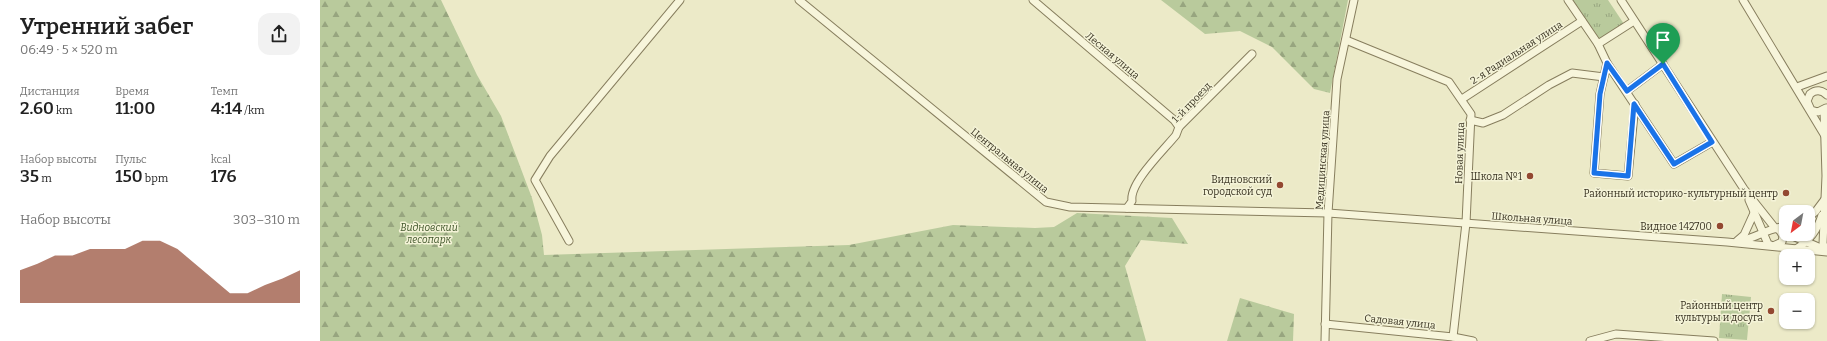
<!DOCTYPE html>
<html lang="ru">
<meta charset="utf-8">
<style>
body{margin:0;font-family:Bitter,serif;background:#f2f2f2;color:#222;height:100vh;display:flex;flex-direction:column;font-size:15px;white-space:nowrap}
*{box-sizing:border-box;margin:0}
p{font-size:13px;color:#767676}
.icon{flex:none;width:22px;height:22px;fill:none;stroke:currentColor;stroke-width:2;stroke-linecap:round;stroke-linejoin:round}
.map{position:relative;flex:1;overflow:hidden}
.side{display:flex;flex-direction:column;background:#fff;width:320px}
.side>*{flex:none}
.needle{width:26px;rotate:212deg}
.tools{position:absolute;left:1459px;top:205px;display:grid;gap:8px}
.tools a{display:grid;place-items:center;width:36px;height:36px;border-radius:8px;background:#fff;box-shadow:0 1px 3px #0004;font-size:20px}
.pin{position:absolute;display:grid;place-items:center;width:34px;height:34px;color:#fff;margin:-41px -17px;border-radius:50% 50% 50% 0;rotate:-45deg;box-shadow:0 0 4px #0007}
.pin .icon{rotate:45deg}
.round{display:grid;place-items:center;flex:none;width:42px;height:42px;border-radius:12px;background:#f2f2f2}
.head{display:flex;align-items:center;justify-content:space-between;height:68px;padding:0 20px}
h1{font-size:22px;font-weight:600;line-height:30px}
.figures{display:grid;grid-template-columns:repeat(3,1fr);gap:6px;height:68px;padding:4px 20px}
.figures div{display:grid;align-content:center}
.figures b{font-size:17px;font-weight:600}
.figures small{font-size:11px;font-weight:400}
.figures p{font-size:11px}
.chart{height:112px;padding:8px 20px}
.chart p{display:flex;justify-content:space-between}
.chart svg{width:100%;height:72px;margin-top:4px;fill:#934831;opacity:.7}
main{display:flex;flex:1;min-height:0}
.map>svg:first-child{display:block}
.grass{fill:url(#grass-tufts)}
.forest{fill:url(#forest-firs)}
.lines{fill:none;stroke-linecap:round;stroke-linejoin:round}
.minor-casing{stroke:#877e5e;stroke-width:9}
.minor{stroke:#f7f5db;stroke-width:7}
.route-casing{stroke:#fff;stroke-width:8}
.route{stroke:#1a73e8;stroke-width:5}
.poi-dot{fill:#934831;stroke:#f4f3d7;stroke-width:1.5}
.labels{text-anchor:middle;stroke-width:3;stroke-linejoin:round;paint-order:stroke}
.street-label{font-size:10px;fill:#383221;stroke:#f4f3d7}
.poi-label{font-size:10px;fill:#383221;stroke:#f4f3d7;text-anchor:end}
.park-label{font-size:10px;font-style:italic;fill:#3e5428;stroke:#f4f3d7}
</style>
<main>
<section class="side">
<div class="head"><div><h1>Утренний забег</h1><p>06:49 · 5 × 520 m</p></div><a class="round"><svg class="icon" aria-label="share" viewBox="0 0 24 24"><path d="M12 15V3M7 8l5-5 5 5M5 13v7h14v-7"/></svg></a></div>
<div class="figures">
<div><p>Дистанция</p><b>2.60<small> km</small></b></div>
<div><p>Время</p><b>11:00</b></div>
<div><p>Темп</p><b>4:14<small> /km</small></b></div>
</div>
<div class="figures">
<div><p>Набор высоты</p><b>35<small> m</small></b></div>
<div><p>Пульс</p><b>150<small> bpm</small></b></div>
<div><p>kcal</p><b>176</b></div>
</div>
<div class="chart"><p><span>Набор высоты</span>303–310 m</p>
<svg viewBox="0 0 160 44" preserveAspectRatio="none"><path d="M0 44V24L10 20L20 15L30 15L40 11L50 11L60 11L70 6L80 6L90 11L100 20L110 29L120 38L130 38L140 33L150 29L160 24V44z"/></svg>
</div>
</section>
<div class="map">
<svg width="1507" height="341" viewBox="0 0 1507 341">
<defs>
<pattern id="grass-tufts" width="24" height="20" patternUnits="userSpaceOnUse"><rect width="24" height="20" fill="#b9ca9c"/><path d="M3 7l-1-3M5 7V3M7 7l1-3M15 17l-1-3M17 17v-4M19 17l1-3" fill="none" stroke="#97a57f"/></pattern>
<pattern id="forest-firs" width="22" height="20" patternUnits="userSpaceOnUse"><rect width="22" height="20" fill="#b9ca9c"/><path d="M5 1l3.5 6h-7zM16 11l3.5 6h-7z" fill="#97a57f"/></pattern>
</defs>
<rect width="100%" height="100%" fill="#eceac8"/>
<g class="grass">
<path d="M1252 0H1288L1304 24 1279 41Z"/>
<path d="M1402 294 1431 297 1427 340 1399 338Z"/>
</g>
<g class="forest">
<path d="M0 0H121L157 75 181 116 212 198 222 235 224 255 529 245 633 225 715 228 734 227 757 213 852 218 868 244 821 240 805 266 826 341H0Z"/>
<path d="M841 0H1028L1010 93 994 89 952 47 920 31 885 34Z"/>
<path d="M920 298 974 314 973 341H907Z"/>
</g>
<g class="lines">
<defs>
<g id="minor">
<path d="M479 0 726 202 750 207 1008 213 1407 242 1507 252"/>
<path d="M713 0 854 120 859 127"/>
<path d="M1248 0 1278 44 1287 63 1280 94 1274 173 1308 176 1315 104"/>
<path d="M1301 0 1424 189 1455 228 1466 233"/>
<path d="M1423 0 1505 136"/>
<path d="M1026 40 1129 82 1151 114 1146 223 1133 337"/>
<path d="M1278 44 1314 21"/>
<path d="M1287 63 1354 164 1392 142"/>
<path d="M1477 87 1507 76"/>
<path d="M1307 91 1343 64"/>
<path d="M1142 99 1262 21"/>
<path d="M1506 108 1498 112 1491 110 1487 101 1490 94C1496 89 1502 90 1507 95"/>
<path d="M1504 111 1506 176 1503 244 1507 250"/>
<path d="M1150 120 1163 123 1183 115 1229 85 1252 73 1284 77"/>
<path d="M1429 200 1448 244 1453 246 1462 242 1463 236 1460 231"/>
<path d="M807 208 812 201C809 183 844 150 856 135L859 127 932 54"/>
<path d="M1488 218 1496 211 1505 199"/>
<path d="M1468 234 1503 249"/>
<path d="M249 241 215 180 230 156 360 0"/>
<path d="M1417 241 1424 235 1434 213"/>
<path d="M1421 241C1437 237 1450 228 1466 226"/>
<path d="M1476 249C1490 240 1497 231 1502 215"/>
<path d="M1005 324 1133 337 1153 341"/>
<path d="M1005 341 1008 213 1017 79 1034 0"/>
<path d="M1270 341 1296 334 1394 341"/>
</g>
</defs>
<use href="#minor" class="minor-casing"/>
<use href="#minor" class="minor"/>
</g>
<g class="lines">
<defs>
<path id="route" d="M1287 63 1307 91 1343 64 1392 142 1354 164 1314 104 1308 176 1274 173 1280 94Z"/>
</defs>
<use href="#route" class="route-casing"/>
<use href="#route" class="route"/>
</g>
<g class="poi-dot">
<circle cx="1210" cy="176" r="4"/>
<circle cx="960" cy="185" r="4"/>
<circle cx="1466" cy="193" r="4"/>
<circle cx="1400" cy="226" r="4"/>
<circle cx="1451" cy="311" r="4"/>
</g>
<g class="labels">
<g class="street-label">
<text transform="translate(1196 52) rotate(-33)" y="4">2-я Радиальная улица</text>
<text transform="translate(793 55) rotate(40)" y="4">Лесная улица</text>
<text transform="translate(871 102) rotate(-46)" y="4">1-й проезд</text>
<text transform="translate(1139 153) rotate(-88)" y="4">Новая улица</text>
<text transform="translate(690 160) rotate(39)" y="4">Центральная улица</text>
<text transform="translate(1002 160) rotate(-86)" y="4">Медицинская улица</text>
<text transform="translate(1212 218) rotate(4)" y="4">Школьная улица</text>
<text transform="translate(1080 321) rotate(6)" y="4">Садовая улица</text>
</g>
<g class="poi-label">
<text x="1202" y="180">Школа №1</text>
<text x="952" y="183">Видновский<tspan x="952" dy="12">городской суд</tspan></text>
<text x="1458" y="197">Районный историко-культурный центр</text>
<text x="1392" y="230">Видное 142700</text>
<text x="1443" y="309">Районный центр<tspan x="1443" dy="12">культуры и досуга</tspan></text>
</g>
<g class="park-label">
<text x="109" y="231">Видновский<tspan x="109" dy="12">лесопарк</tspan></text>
</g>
</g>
</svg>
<div class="tools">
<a><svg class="needle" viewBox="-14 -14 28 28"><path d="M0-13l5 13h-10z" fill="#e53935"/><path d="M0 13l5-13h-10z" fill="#767676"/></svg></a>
<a>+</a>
<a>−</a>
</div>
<div class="pin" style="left:1343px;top:64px;background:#1e9e55"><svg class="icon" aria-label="arrive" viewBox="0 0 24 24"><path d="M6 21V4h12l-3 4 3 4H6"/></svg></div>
</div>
</main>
